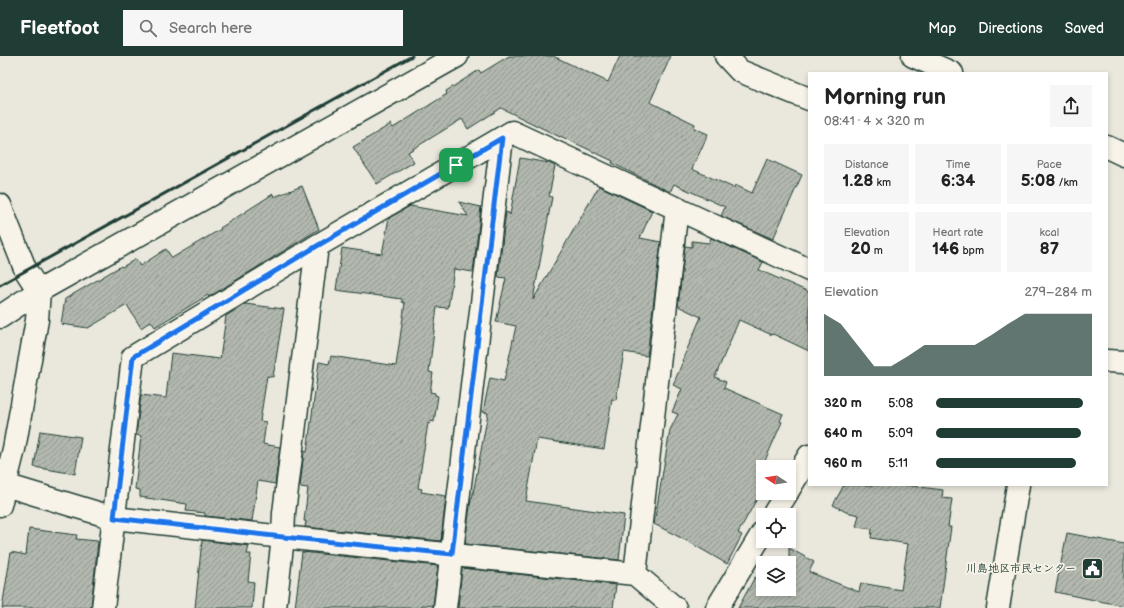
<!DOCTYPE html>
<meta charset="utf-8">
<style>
body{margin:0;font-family:"Balsamiq Sans","Klee One",sans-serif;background:#f6f6f6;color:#222;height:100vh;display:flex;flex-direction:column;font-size:15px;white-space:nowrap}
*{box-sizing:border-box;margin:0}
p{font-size:13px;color:#767676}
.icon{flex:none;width:22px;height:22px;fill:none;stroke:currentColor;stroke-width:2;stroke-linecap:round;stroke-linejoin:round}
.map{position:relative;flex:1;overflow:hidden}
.details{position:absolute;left:808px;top:16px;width:300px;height:414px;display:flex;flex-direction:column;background:#fff;border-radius:0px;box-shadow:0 2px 6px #0003}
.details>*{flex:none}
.needle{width:26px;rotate:282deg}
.controls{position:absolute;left:756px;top:404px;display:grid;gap:8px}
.controls a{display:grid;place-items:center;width:40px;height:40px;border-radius:0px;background:#fff;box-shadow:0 2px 6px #0003;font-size:20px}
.pin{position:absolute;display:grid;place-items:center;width:34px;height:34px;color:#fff;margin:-17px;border-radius:8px;box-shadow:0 2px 6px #0006}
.round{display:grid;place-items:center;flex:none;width:42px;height:42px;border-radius:0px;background:#f6f6f6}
.head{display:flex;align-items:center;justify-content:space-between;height:68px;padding:0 16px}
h1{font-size:22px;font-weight:600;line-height:30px}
.figures{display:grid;grid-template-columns:repeat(3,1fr);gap:6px;height:68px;padding:4px 16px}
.figures div{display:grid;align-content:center;border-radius:0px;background:#f6f6f6;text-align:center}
.figures b{font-size:17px;font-weight:600}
.figures small{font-size:11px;font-weight:400}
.figures p{font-size:11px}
.chart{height:112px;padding:8px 16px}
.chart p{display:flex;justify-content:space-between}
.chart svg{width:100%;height:72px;margin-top:4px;fill:#1f3d34;opacity:.7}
ul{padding:0 16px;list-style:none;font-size:13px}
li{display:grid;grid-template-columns:64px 48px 1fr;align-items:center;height:30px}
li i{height:10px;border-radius:5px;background:#1f3d34}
header{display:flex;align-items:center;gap:24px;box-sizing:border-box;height:56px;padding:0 20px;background:#1f3d34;color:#fff}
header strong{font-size:19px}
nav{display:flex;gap:22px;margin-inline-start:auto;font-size:14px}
.search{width:280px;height:36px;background:#f6f6f6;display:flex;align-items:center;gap:10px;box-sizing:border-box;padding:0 14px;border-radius:0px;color:#767676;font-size:15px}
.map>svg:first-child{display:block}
.building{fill:url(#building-hatch);stroke:#1f3d34}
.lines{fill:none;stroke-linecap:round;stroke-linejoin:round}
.minor-casing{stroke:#1f3d34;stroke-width:25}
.tertiary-casing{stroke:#1f3d34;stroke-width:25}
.secondary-casing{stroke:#1f3d34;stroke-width:25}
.minor{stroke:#f7f3e8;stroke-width:22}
.tertiary{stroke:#f7f3e8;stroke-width:22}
.secondary{stroke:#f7f3e8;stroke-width:22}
.rail{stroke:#1f3d34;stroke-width:3}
.route-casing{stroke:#fff;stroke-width:8}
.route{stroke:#1a73e8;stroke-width:5}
.labels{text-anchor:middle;stroke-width:3.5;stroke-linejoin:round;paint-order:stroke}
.poi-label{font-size:11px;font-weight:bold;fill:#1f3d34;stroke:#f7f3e8;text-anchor:end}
</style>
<header>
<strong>Fleetfoot</strong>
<div class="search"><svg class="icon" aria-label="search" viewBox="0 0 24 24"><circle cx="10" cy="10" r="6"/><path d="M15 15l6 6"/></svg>Search here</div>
<nav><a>Map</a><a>Directions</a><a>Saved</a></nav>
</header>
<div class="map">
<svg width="1124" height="552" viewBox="0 0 1124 552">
<defs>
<pattern id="building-hatch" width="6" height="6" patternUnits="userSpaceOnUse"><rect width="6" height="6" fill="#b2b8ae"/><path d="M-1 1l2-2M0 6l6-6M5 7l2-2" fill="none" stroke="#90978e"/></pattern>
</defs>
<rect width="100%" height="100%" fill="#eae8dd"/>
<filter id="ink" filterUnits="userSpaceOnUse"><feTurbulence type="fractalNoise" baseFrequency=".025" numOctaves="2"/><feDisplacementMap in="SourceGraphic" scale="8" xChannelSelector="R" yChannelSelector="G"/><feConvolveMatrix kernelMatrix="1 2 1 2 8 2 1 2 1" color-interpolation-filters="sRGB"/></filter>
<g filter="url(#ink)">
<g class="building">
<path d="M509 0H553L608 26 620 0H671L650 46 695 68 694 72 708 78 692 113 734 132 735 129 752 137 767 103 802 119 773 183 721 160 725 151 674 128 670 136 612 107 613 105 560 80V81L501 52 468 73 462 63 408 96 414 106 377 128 353 91 391 68 393 72 447 38 446 35 454 30 479 14 481 17Z"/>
<path d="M520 102 549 107 555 110 549 140 552 141 533 244 599 130 652 155 640 182 661 186 647 300 624 296 616 344 612 343 604 393 537 383 526 445 624 459 619 504 465 488 471 443H472L488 357 483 356 490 322 504 325 516 270 496 266 506 222 498 221 506 156 509 157 510 159Z"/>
<path d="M302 130 319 173 209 241 208 239 155 271 151 265 141 272 127 249 88 272 61 268 65 243 121 210 122 211 136 203 140 210 166 193 172 202 221 173 220 172 273 138 274 141Z"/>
<path d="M459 146 481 151 473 216 454 213 448 252 437 251 429 316 433 317 430 336 435 337V339L438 340 434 366 431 365 430 368 428 367 418 432 422 433 421 436 446 440 441 485 305 471 306 465H304L308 432 300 431 304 395 307 396 319 306 329 308 331 300 396 310 405 247 402 246V243L336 234 342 192 382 198 389 162 410 150 468 160Z"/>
<path d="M711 182 763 206 759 214 809 236V295L773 278 772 279 739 264 715 321 726 326 724 332 783 358 780 365 782 366 764 407 768 409 767 411H763V432L738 477 742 479 727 508 689 486 654 468 670 374 678 358 672 356 682 333 673 329 683 305H682L701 261 678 250 685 190 692 191V185L709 187Z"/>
<path d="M245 248 284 253 273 321 267 320 260 365 266 366 263 388 280 391 275 428 258 425 252 465 205 460V457L186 455 187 448 140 441V434L135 433 141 380 136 379 141 339 166 342 171 297 220 303 226 260Z"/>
<path d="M40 375 81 381 75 418 34 411Z"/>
<path d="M844 429H905L943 434 942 442 952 443 948 471H951L940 552H738L755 521 763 526V533H776L789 541V492L814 506 809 516 859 536 861 527 901 534 908 488 871 482 872 473 856 471 859 459 846 456 833 449Z"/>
<path d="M29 473 77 479 76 483 98 485 91 552H2L11 496 26 499Z"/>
<path d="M1067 477 1124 488V550L1055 536Z"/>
<path d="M202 484 249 490 247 498H251L248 525 254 526 252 552H195Z"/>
<path d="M302 496 438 510 433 550 422 549V552H295Z"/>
<path d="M462 512 616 529 613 552H458Z"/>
</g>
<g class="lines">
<defs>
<g id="minor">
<path d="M726 0 740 15 809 43"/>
<path d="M0 149 26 215 39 235 37 264 14 393 0 449"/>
<path d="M0 261 39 235 457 0"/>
<path d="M1107 305 1124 306"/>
<path d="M5 429 114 462 283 481 635 518 675 552"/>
<path d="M789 433 809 400"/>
<path d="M773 459 787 437"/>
<path d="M635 518 677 152"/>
<path d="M103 552 133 301 317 190 512 76 809 214"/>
<path d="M275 552 283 481 284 457 317 190"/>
<path d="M445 552 502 82"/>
<path d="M717 552 763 476"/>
</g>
<path id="tertiary" d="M998 552 1018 429"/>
<g id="secondary">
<path d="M913 0 952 17"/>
<path d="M1107 91 1124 99"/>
</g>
</defs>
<use href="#minor" class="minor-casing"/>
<use href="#tertiary" class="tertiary-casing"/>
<use href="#secondary" class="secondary-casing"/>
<use href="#minor" class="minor"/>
<use href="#tertiary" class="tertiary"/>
<use href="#secondary" class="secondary"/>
<path class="rail" d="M0 229 412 0"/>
</g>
</g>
<g class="lines" filter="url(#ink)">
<defs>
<path id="route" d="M502 82 452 498 283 481 114 462 133 301 317 190Z"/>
</defs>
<use href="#route" class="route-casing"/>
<use href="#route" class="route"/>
</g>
<defs>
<symbol id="civic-square" viewBox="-11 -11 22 22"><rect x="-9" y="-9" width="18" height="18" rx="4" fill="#1f3d34" stroke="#f7f3e8"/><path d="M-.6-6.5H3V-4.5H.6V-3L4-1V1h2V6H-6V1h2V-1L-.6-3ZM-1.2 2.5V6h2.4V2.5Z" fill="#fff"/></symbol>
</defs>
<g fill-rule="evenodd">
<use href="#civic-square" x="1080" y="500" width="25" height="25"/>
</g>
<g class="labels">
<g class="poi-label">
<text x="1076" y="516">川島地区市民センター</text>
</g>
</g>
</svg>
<div class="controls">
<a><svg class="needle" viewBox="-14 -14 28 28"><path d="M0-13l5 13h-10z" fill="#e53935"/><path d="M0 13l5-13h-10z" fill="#767676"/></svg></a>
<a><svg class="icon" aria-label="locate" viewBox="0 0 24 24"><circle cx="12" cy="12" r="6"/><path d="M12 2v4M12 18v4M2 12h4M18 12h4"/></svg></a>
<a><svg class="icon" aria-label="layers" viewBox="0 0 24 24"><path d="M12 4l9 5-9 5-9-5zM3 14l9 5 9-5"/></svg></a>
</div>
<div class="pin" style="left:456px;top:109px;background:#1e9e55"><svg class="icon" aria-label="arrive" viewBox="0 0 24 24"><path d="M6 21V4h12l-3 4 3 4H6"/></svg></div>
<section class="details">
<div class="head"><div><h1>Morning run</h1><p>08:41 · 4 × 320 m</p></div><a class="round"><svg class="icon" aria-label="share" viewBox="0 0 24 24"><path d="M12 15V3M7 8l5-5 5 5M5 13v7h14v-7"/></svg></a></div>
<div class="figures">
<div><p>Distance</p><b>1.28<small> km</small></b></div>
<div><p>Time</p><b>6:34</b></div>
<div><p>Pace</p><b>5:08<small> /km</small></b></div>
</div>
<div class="figures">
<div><p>Elevation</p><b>20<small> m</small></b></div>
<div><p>Heart rate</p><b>146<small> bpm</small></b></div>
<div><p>kcal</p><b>87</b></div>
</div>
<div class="chart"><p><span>Elevation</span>279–284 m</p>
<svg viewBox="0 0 160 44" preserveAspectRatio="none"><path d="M0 44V6L10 12L20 25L30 38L40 38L50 32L60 25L70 25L80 25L90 25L100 19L110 12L120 6L130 6L140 6L150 6L160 6V44z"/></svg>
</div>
<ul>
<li><b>320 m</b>5:08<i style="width:94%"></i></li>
<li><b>640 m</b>5:09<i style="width:93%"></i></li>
<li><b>960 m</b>5:11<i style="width:90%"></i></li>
</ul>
</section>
</div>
